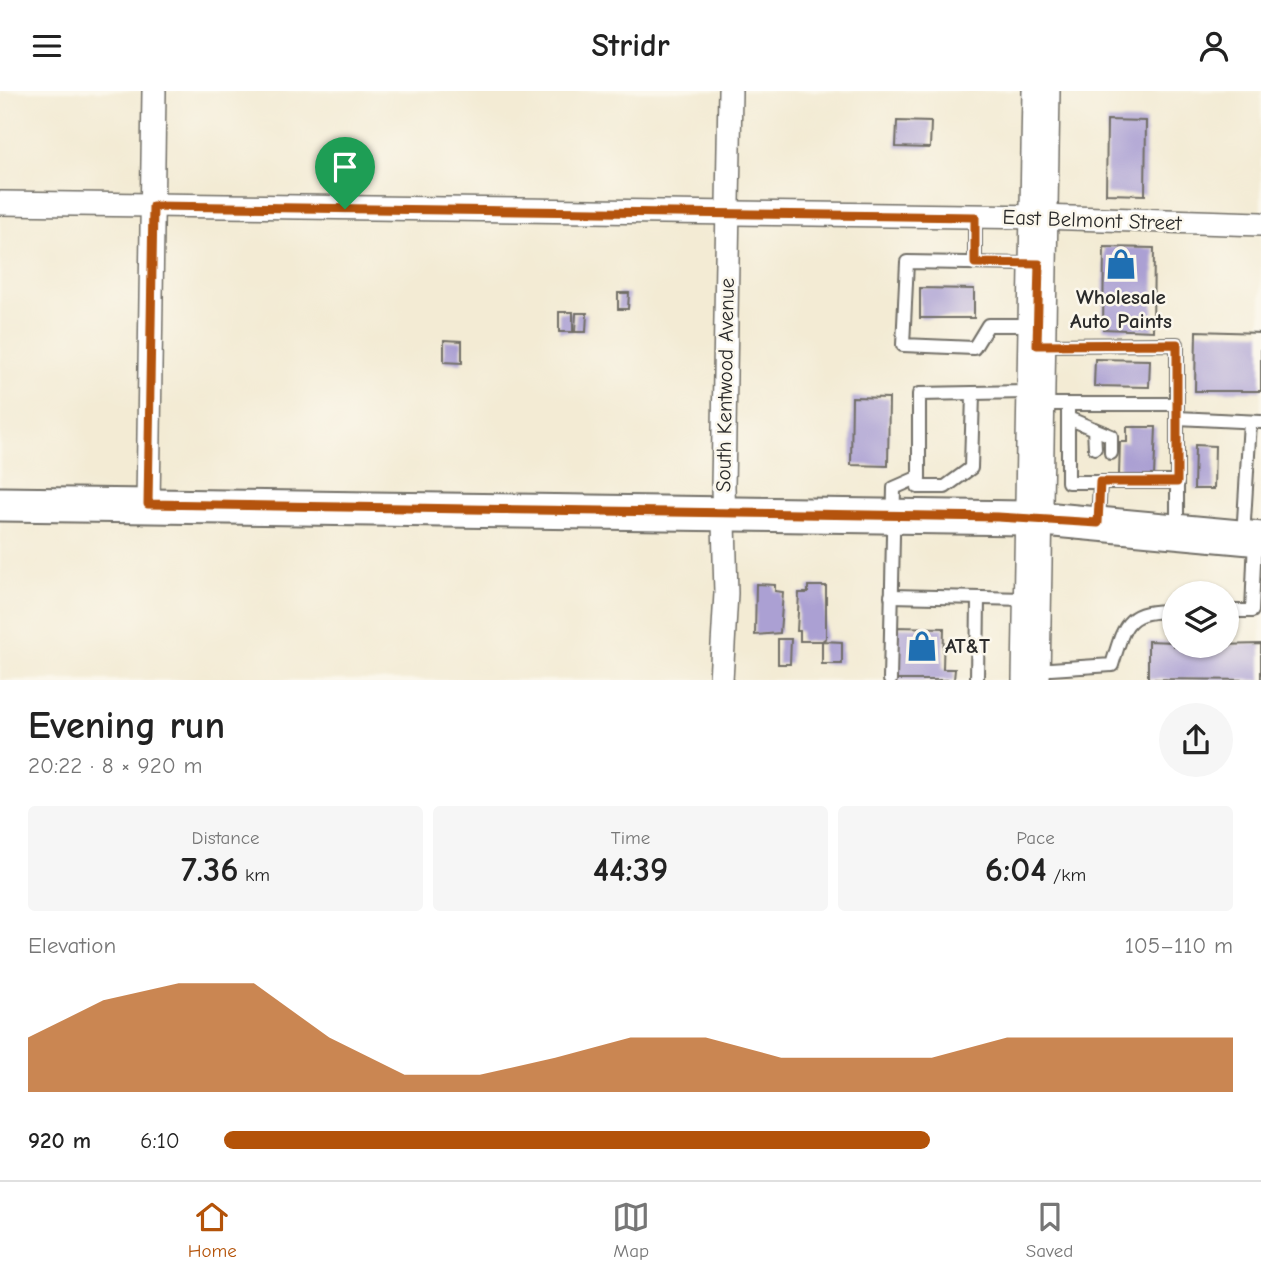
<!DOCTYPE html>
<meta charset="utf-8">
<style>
body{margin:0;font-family:"Comic Neue",sans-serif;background:#f6f6f6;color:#222;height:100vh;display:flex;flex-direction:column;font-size:26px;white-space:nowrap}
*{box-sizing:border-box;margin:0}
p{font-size:23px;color:#767676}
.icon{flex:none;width:38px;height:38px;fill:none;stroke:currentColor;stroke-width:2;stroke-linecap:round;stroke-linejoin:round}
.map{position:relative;height:589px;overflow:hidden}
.panel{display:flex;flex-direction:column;background:#fff;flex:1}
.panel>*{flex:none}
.tools{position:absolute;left:1162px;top:490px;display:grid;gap:14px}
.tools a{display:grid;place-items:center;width:77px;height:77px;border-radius:50%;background:#fff;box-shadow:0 2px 5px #0004;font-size:35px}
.pin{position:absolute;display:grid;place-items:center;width:60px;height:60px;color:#fff;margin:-72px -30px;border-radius:50% 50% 50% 0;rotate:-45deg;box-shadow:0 0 7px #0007}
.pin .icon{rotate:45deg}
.round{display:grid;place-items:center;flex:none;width:74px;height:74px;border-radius:37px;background:#f6f6f6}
.overview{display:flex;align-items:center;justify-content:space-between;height:119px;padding:0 28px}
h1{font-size:38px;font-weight:700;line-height:52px}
.metrics{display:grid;grid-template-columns:repeat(3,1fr);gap:10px;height:119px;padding:7px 28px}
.metrics div{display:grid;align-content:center;border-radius:7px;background:#f6f6f6;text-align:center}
.metrics b{font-size:35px;font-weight:700}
.metrics small{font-size:19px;font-weight:400}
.metrics p{font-size:19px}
.chart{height:196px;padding:14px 28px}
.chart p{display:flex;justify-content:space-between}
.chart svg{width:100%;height:126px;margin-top:7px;fill:#b45309;opacity:.7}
ul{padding:0 28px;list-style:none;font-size:23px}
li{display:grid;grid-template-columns:112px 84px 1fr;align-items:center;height:52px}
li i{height:18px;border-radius:9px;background:#b45309}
header{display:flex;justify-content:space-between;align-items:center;height:91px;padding:0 28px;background:#fff;font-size:32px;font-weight:700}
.menu{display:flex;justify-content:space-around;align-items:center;height:98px;border-top:2px solid #e0e0e0;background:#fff;font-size:19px;color:#767676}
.menu a{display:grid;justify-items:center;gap:4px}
.menu .current{color:#b45309}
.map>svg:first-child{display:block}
.building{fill:#aba0d3}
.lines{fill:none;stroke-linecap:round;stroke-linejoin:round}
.service-casing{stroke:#716e66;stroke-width:16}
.minor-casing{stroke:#716e66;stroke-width:26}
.secondary-casing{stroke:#716e66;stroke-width:37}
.primary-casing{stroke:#716e66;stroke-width:40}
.service{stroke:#fff;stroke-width:12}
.minor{stroke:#fff;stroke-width:23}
.secondary{stroke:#fff;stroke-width:33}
.primary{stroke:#fff;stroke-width:37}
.route-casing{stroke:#fff;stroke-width:14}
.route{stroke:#b45309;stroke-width:9}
.labels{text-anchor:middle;stroke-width:5;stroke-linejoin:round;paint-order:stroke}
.street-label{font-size:21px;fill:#2b2b2b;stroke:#fbf7ec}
.poi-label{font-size:21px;font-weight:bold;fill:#2b2b2b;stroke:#fbf7ec}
</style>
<header><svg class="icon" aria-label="menu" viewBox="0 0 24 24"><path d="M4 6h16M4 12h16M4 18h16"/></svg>Stridr<svg class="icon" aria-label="person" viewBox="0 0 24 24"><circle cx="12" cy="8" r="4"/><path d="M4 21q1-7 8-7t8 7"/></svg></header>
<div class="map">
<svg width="1261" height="589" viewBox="0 0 1261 589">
<rect width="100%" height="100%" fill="#fbf7ec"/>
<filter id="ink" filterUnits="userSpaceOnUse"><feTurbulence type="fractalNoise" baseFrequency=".0143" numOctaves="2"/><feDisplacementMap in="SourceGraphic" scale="14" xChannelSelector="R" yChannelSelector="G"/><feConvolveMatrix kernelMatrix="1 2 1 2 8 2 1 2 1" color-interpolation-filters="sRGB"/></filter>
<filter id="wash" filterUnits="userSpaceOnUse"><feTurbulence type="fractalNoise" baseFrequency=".00686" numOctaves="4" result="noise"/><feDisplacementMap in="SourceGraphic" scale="28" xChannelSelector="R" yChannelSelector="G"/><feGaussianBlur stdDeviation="1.57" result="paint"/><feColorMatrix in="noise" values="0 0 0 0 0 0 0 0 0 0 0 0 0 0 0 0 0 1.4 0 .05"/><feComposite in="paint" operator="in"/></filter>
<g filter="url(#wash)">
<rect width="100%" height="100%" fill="#f3ebd4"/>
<g id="blocks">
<g class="building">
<path d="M1107 29 1146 30 1145 104 1106 103Z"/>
<path d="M897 30 931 31 930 57 896 56Z"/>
<path d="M1104 156 1154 157 1153 240 1103 238Z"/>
<path d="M920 197 974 198V227H920Z"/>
<path d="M618 202H629L628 218H618Z"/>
<rect x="559" y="221" width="14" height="20"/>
<path d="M576 222H587L586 241H575Z"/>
<path d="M1196 240 1261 242V300H1195Z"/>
<path d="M444 249 462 250V272L444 271Z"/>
<path d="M1095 268 1150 269 1149 296 1094 295Z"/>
<path d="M852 306 889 307 888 375 851 374Z"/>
<path d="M1127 336H1156L1154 385 1119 384 1120 351H1127Z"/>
<path d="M1195 354 1215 355 1214 398H1194Z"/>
<path d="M756 493 775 494V500L783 501 780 542 755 544Z"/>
<path d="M808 495H826V547L822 550H800V540H797L799 502H808Z"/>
<path d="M894 536 944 537 943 578H955L954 589H892Z"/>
<path d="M778 548H791L790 573H778Z"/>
<path d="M822 550 842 551V573H822Z"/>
<path d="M1148 550 1174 551V555L1261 553V589L1148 588Z"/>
</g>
</g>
</g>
<g filter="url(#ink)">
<use href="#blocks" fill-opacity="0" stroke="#716e66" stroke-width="2"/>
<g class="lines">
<defs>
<g id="service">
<path d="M975 126V172"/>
<path d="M1033 173 907 171 903 254 974 257 988 234H1034"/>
<path d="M1038 254 1177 253V438"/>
<path d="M1038 313H1177"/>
<path d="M1068 313V391H1177"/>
<path d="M1068 327 1094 338 1095 357"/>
<path d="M1177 327 1261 331"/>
<path d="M1094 338 1111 345V362"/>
<path d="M919 386 918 396H945L971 377 973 302"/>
<path d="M1098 432 1100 391"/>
<path d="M1243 446 1250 331"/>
<path d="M891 505 1031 508"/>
<path d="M1227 520H1252L1255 447"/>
<path d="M1035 579 1112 574C1125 531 1126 520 1174 520"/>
<path d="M890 589 894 397 919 386V303L1032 301"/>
<path d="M977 589 978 507"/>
</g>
<g id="minor">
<path d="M0 112 1040 126 1261 133"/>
<path d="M148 413 154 0"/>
<path d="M721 589 726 502 723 396 730 0"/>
</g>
<path id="secondary" d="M0 413 1033 427 1261 448"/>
<path id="primary" d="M1031 589 1041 0"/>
</defs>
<use href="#service" class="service-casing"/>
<use href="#minor" class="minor-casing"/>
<use href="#secondary" class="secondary-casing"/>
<use href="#primary" class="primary-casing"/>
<use href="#service" class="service"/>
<use href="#minor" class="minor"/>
<use href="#secondary" class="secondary"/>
<use href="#primary" class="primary"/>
</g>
</g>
<g class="lines" filter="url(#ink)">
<defs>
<path id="route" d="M153 115 975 126V172L1039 173 1037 254 1177 253V391H1100L1098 432 998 426 148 413Z"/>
</defs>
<use href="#route" class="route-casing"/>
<use href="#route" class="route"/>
</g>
<defs>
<symbol id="shop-bare" viewBox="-9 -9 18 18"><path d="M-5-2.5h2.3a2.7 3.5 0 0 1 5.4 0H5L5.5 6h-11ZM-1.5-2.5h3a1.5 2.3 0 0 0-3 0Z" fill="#1f6fb2" stroke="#fbf7ec" stroke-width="2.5" paint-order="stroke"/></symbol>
</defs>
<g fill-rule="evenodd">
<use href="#shop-bare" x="1099" y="151" width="44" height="44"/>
<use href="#shop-bare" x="900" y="533" width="44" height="44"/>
</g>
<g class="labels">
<g class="street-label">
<text transform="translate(1092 129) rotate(2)" y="7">East Belmont Street</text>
<text transform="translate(725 294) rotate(-89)" y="7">South Kentwood Avenue</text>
</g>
<g class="poi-label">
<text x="1121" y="213">Wholesale<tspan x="1121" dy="24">Auto Paints</tspan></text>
<text x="945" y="562" text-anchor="start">AT&amp;T</text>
</g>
</g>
</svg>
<div class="tools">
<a><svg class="icon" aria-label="layers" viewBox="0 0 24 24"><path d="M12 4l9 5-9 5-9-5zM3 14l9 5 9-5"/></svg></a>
</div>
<div class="pin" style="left:345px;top:118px;background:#1e9e55"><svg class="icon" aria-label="arrive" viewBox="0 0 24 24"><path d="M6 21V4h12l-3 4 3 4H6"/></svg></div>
</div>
<section class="panel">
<div class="overview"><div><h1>Evening run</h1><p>20:22 · 8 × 920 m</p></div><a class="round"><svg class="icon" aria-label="share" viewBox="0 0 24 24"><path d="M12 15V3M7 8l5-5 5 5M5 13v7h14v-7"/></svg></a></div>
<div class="metrics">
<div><p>Distance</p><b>7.36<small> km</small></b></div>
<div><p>Time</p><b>44:39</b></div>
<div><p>Pace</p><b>6:04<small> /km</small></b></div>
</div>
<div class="chart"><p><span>Elevation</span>105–110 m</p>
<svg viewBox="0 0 160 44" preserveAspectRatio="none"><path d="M0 44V25L10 12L20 6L30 6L40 25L50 38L60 38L70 32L80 25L90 25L100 32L110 32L120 32L130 25L140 25L150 25L160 25V44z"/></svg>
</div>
<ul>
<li><b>920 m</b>6:10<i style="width:70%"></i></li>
</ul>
</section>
<nav class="menu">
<a class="current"><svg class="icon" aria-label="home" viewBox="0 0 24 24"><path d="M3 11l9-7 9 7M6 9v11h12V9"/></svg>Home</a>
<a><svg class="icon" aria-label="map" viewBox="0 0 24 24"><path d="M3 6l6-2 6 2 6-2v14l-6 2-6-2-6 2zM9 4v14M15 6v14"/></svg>Map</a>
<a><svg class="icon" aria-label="saved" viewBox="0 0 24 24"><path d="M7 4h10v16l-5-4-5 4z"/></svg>Saved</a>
</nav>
